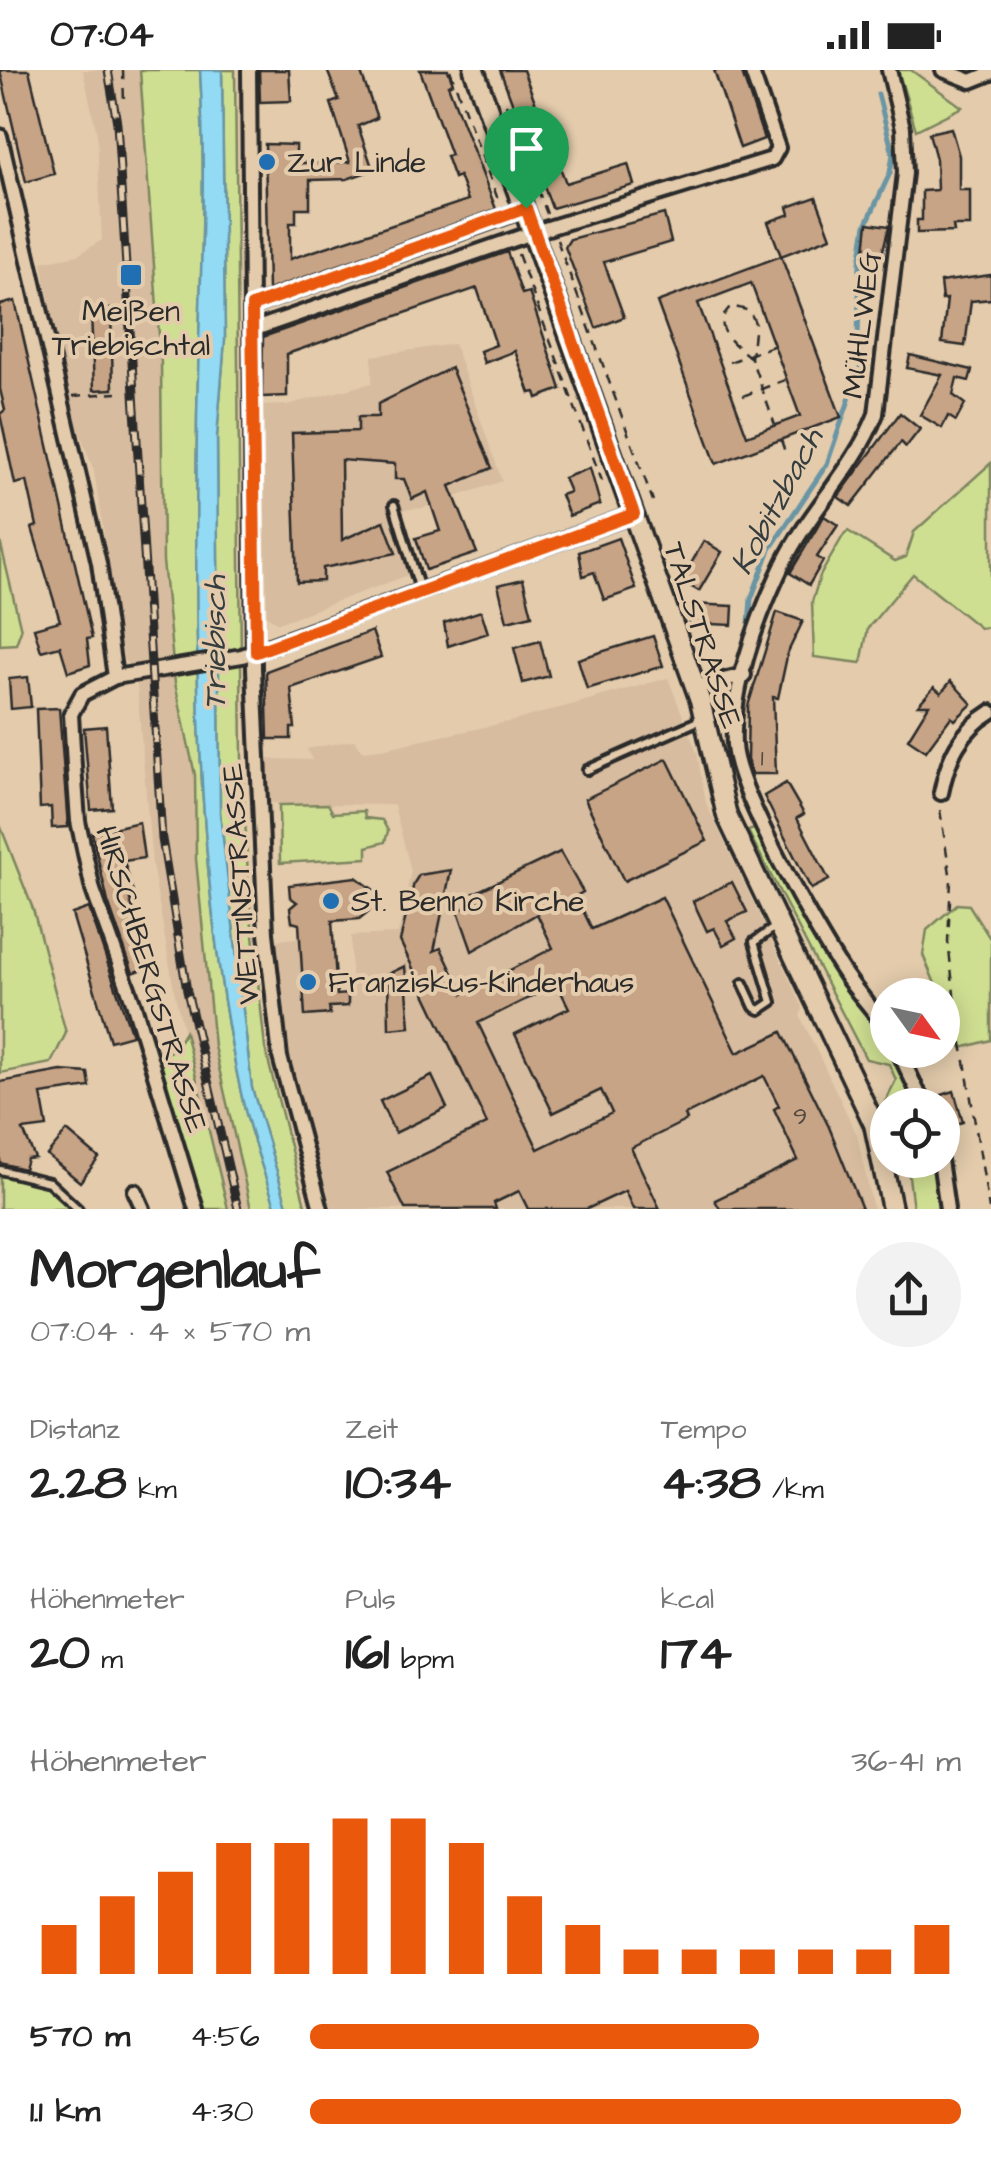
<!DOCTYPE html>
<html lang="de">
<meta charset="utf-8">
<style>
body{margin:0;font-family:"Architects Daughter",sans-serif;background:#f2f2f2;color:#222;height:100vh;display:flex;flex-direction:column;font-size:38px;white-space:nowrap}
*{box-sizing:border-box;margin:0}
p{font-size:32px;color:#767676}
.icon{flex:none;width:55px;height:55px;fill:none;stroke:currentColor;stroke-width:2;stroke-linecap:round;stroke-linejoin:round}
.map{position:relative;height:1139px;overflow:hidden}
.panel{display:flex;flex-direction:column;background:#fff;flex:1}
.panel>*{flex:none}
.needle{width:65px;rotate:123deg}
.buttons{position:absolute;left:870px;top:908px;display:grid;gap:20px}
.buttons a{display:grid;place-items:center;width:90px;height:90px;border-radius:50%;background:#fff;box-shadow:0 5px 25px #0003;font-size:50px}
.pin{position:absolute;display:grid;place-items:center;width:85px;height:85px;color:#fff;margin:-102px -42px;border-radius:50% 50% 50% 0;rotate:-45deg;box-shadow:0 0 10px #0007}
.pin .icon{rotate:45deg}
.round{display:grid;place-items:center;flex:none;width:105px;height:105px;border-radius:52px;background:#f2f2f2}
.summary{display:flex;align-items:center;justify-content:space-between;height:170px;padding:0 30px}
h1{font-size:55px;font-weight:700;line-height:75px}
.metrics{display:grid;grid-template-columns:repeat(3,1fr);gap:15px;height:170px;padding:10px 30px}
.metrics div{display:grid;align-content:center}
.metrics b{font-size:50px;font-weight:700}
.metrics small{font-size:28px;font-weight:400}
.metrics p{font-size:28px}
.chart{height:280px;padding:20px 30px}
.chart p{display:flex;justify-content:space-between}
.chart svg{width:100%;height:180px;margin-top:10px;stroke:#ea580c;stroke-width:6}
ul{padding:0 30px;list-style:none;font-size:32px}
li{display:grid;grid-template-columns:160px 120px 1fr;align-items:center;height:75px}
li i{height:25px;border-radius:12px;background:#ea580c}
.status{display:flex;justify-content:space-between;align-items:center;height:70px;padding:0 50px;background:#fff;direction:ltr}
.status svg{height:28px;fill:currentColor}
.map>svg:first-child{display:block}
.built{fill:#d7bc9f}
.green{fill:#cfdf92;stroke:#7d855e;stroke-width:2.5}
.water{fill:#93dbf5;stroke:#6995a4;stroke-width:2.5}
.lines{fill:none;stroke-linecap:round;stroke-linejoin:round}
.stream{stroke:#6995a4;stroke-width:5}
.building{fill:#c8a486;stroke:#2b2b2b;stroke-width:2.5;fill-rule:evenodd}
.service-casing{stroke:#2b2b2b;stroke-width:14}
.minor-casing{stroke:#2b2b2b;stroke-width:20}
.secondary-casing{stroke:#2b2b2b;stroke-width:25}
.path{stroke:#2b2b2b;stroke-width:2.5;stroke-dasharray:10 8;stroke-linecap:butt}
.service{stroke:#e3cbac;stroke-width:6}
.minor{stroke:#e3cbac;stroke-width:12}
.secondary{stroke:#e3cbac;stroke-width:18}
.rail-casing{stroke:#2b2b2b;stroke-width:9}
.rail{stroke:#e3cbac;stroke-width:5;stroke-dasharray:15;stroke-linecap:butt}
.route-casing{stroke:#fff;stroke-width:20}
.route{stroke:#ea580c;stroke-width:12}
.poi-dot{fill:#1f6fb2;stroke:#e3cbac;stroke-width:4}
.labels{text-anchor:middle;stroke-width:8;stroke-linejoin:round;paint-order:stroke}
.number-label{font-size:25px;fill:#524942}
.poi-label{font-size:30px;fill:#2b2b2b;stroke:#e3cbac;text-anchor:start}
.street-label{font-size:30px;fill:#2b2b2b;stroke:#e3cbac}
.water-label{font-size:32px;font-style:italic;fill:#353d3f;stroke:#e3cbac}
</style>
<div class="status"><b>07:04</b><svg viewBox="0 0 49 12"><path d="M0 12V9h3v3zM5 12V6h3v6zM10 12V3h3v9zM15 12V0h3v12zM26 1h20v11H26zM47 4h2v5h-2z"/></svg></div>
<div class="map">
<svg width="991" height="1139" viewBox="0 0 991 1139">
<rect width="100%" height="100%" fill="#e3cbac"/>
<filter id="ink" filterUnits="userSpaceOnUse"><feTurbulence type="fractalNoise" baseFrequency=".01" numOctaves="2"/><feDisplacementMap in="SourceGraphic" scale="20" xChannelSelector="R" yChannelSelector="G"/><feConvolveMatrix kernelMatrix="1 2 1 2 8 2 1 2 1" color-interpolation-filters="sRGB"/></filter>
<g filter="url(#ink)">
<g class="built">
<path d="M83 0H140L161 293 163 491 175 613 195 705 196 789 251 1139H228L175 925 152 794 136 604 124 590 94 401 66 325 42 192 78 185 102 170 97 64Z"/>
<path d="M454 274 502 411 423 438 398 440 419 501 278 553 267 546 263 336 287 335 372 313V286Z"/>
<path d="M668 608 697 683 706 733 803 938 800 946 857 1065 873 1139H332L287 975 275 870 300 868 302 893 335 891 337 924H351V866L398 864 411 801 394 735 269 733 266 689 312 690 307 679 354 670 362 681 382 679 513 651Z"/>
</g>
<g class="green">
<path d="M140 0H200C207 117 199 232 197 349 195 570 194 806 241 1023 249 1062 264 1101 276 1139H251L214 976 196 789 195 705 175 613 163 491 161 293Z"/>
<path d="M222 0H235L242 690 249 827 265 978 306 1139H288L252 1018 220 743 217 367 225 269Z"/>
<path d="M898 0H911L962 37 916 60Z"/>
<path d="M991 393V557L980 558 913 504 868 558 861 593 814 587 812 532 820 506 843 466 848 461 895 491 906 487 914 462Z"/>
<path d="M0 471 21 560 16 574 0 575Z"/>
<path d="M328 734 333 743 364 741 365 748 382 750 388 761 385 772 367 777V788L280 793 279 735Z"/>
<path d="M0 755 33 839 66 963 51 993 0 1003Z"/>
<path d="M757 758 866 941 887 968 888 980H894L916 1035H888L887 1042 884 1034 896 1010 889 994 866 989 748 761Z"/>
<path d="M957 834 969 835 991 870V970L962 978 923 885 927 860Z"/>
<path d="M185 962 228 1139H188L195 1137 151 990 175 979Z"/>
<path d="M907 1090H937L954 1139H913Z"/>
<path d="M0 1100 49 1112 78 1139H0Z"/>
</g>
<path class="water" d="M200 0H222L225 269 217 367 220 743 252 1018 288 1139H276C264 1101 249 1062 241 1023 194 804 195 572 197 349 199 232 207 117 200 0Z"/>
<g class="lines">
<path class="stream" d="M748 566 751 529 770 479 827 394 862 292 858 268 860 193 866 155 890 103 893 84 878 24"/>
</g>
<g class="building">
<path d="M0 0H29L54 104 26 112Z"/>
<path d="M259 0H289L291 31 260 32Z"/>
<path d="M327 0H360L377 48 358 56 373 100 347 109 310 110V138H296V153H290V189L468 130 459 106 454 108 446 86 451 85 420 0H448L453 13 448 15 496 139 268 220 265 74 296 75V93L350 92 331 33 339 30Z"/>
<path d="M500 0H523L566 113 628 94 634 115 552 138Z"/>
<path d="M714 0H741L764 69 740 78Z"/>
<path d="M951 58 959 86V120H970V156H953L954 162 917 163V150H922V121L937 120 936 89 929 63Z"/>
<path d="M816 127 831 167 781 186 768 152 790 144 788 137Z"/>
<path d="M664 144 671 172 604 192 624 247 596 258 565 177 570 169Z"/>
<path d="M868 153 889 156 880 192 864 190Z"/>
<path d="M507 182 522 224 529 222 561 319 537 328 535 322 530 323 515 281 484 293 480 281 496 275 477 218 287 284V326L262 327 263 267Z"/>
<path d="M781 186 841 347 716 394 657 232ZM751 213 800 346 747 366 698 233Z"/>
<path d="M991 205V229L971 231 965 276 942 273 947 229 942 230 940 212Z"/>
<path d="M15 231 92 568 87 569 90 595 68 602 60 576 41 581 34 558 60 551 32 458 37 456 27 411 15 414 0 344 5 340 0 319V235Z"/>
<path d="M111 239 113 319 94 320 91 240Z"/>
<path d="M910 285 972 300 969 311 957 308 953 325 965 334 956 351 948 346 942 358 920 345 942 305 907 298Z"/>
<path d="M451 298 492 398 450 416 477 483 426 500 416 468 440 461 427 422 412 429 404 409H395V394L341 390 342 470 384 451 396 483 323 498V511L297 512 292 363 358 361V347H378V334Z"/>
<path d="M900 343 920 359 906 377 901 372 851 436 838 427Z"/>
<path d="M590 398 600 434 569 446 561 425 570 422 564 408Z"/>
<path d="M824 446 838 455 817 487 823 491 809 515 790 503Z"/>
<path d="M618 468 636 519 604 530 594 502 583 506 579 482Z"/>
<path d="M704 471 722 482 699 521 681 511Z"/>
<path d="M523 509 532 545 507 551 498 515Z"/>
<path d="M691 534 733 536 732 555 690 553Z"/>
<path d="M481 541 488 563 448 576 444 553Z"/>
<path d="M777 542 803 551 788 582 778 628 773 627 776 704H752L747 690 748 636Z"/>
<path d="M372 561 381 587 291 618 295 658H291V669H268L266 601Z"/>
<path d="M653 566 663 596 587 619 578 589Z"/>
<path d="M540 571 549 606 523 613 514 578Z"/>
<path d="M28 607 31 637 11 639 9 609Z"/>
<path d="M951 611 972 634 955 650 951 647 926 681 908 669 929 635H918L934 617 941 623Z"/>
<path d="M59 638 68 757 52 758 51 737 40 738 36 639Z"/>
<path d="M106 656 112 738 91 740 84 658Z"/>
<path d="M667 689 707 771 624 811 585 729Z"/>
<path d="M786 713 804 744 797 748 829 810 811 819 764 726Z"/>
<path d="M139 752 144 788 124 791 135 829 130 830 152 896 133 903 108 832 92 763Z"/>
<path d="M560 782 583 822 576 826 592 859 662 827 737 983 782 962 829 1057 862 1139H720L715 1130 798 1090 774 1039 779 1036 764 1006 685 1045 687 1050 631 1078 660 1139H633L625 1121 587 1139H528L519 1121 494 1133 496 1139H405L387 1102 487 1054 400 871 414 813 419 805 451 800 434 881 441 878 463 924 553 878 537 844 472 881 458 841 478 831 474 823ZM557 914 569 938 515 964 553 1043 601 1020 612 1043 538 1079 478 953Z"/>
<path d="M356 807 378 823 375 836 359 849 332 851 337 925 348 924V936L329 937 330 944 305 946 299 854 292 852 290 838 297 832 290 827 289 815Z"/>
<path d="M732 812 747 842 727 851 736 868 723 875 714 858 707 861 693 831Z"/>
<path d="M89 838 132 965 110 971 72 844Z"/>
<path d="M405 896 410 957 389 959 388 904Z"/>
<path d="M61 1001 88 1003 90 1017 41 1024 47 1057 23 1060 35 1088 27 1089 24 1099 0 1093V1012Z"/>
<path d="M432 1006 447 1038 395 1063 380 1031Z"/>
<path d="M954 1021 963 1052 942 1058V1025Z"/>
<path d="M67 1061 99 1088 80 1112 47 1085Z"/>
</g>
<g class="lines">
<defs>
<g id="service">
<path d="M394 435 420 520"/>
<path d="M587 700 700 650"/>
<path d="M743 913 754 937 760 940 772 932 754 872 778 855"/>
<path d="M0 1100 49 1112 78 1139"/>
</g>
<g id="minor">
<path d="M249 0 254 599 266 863 280 987 321 1139"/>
<path d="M943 0 971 11 991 3"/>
<path d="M0 66 99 493 115 607"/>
<path d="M252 236 526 139"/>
<path d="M252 260 535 162 772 89 778 78 751 0"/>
<path d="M695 617 744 605"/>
<path d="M941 723C948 688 960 661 991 642"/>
<path d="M888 961C875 941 859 925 846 906 818 865 736 720 734 675 731 616 759 544 784 492 810 440 855 398 876 344L905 103 903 58 889 0"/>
<path d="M898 980 924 1035"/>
<path d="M940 1090 947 1139"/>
<path d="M135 1121 143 1139"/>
<path d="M196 1139 133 932 93 820 78 751 74 696 71 644 82 624 115 607 242 586 634 444"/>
</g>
<path id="secondary" d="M474 0 700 630 727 746 874 1054 892 1139"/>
</defs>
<use href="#service" class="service-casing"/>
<use href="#minor" class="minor-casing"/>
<use href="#secondary" class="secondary-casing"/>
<g class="path">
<path d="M123 0 124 33"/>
<path d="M450 0 500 135"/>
<path d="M506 34 547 144"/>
<path d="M557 170 653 431"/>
<path d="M518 184 602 411"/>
<path d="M751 288C734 274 709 257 731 236L750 241 755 253 751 288 775 355"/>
<path d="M730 292 773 276"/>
<path d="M73 326 117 323"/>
<path d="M743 326 785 310"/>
<path d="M781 370 785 382"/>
<path d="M940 740 951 810 948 871 954 924 989 1139"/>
</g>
<use href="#service" class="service"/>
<use href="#minor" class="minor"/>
<use href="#secondary" class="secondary"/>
<defs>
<path id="rail" d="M108 0 117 53 162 769 187 921 238 1139"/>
</defs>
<use href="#rail" class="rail-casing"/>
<use href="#rail" class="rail"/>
</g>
</g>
<g class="lines" filter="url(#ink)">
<defs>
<path id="route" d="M526 138 634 444 256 582 252 236Z"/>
</defs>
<use href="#route" class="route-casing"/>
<use href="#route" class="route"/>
</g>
<g class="poi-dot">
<circle cx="267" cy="92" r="10"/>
<rect x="119" y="193" width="24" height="24" rx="5"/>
<circle cx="331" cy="831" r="10"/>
<circle cx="308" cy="912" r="10"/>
</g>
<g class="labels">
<g class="number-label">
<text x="762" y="696">1</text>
<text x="800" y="1054">9</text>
</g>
<g class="poi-label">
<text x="287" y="102">Zur Linde</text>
<text x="131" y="251" text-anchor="middle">Meißen<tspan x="131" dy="34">Triebischtal</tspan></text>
<text x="351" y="841">St. Benno Kirche</text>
<text x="328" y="922">Franziskus-Kinderhaus</text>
</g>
<g class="street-label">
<text transform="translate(861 255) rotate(-83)" y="10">MÜHLWEG</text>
<text transform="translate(703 565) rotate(72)" y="10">TALSTRASSE</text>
<text transform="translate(240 814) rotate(-94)" y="10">WETTINSTRASSE</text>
<text transform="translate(152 909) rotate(73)" y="10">HIRSCHBERGSTRASSE</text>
</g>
<g class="water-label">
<text transform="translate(776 431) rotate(-62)" y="11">Kobitzbach</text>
<text transform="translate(214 573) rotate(-90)" y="11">Triebisch</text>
</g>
</g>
</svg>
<div class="buttons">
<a><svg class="needle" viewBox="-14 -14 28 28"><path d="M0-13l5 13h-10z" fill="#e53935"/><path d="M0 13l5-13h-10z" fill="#767676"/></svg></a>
<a><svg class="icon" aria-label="locate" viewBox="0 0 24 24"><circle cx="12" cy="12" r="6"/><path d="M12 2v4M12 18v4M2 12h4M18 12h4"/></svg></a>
</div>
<div class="pin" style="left:526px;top:138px;background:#1e9e55"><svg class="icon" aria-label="arrive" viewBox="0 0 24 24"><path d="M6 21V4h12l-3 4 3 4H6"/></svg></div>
</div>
<section class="panel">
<div class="summary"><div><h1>Morgenlauf</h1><p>07:04 · 4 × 570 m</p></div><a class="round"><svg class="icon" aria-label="share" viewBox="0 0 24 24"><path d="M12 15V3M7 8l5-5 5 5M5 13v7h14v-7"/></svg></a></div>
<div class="metrics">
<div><p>Distanz</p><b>2.28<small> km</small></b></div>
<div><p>Zeit</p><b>10:34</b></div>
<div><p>Tempo</p><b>4:38<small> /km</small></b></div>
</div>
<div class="metrics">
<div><p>Höhenmeter</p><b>20<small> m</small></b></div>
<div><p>Puls</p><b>161<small> bpm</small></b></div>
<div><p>kcal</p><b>174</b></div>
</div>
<div class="chart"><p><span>Höhenmeter</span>36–41 m</p>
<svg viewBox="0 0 160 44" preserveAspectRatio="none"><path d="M5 44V32M15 44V25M25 44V19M35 44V12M45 44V12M55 44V6M65 44V6M75 44V12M85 44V25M95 44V32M105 44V38M115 44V38M125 44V38M135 44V38M145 44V38M155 44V32"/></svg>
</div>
<ul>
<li><b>570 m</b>4:56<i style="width:69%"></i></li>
<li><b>1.1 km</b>4:30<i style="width:100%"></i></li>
</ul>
</section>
